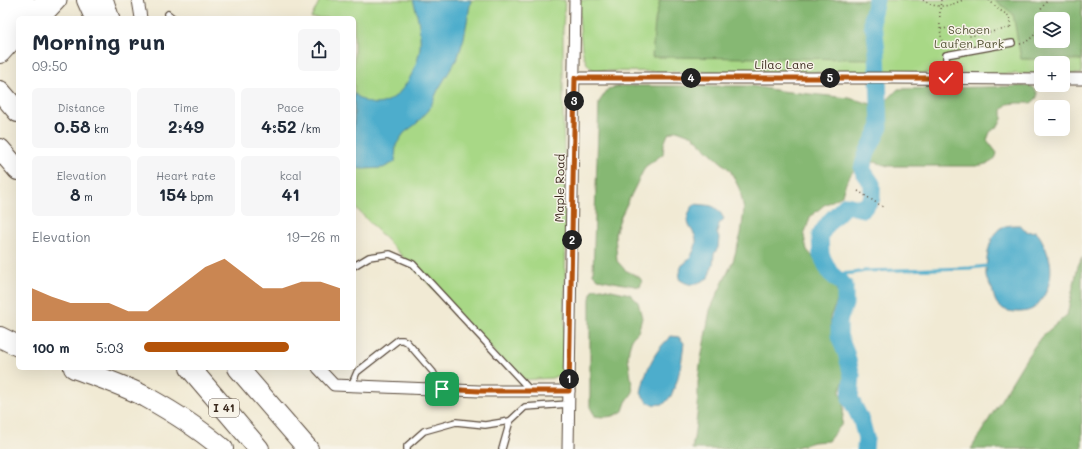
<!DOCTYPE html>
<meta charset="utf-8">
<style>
body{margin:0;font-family:Mali,sans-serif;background:#f6f6f7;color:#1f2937;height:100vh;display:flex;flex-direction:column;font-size:15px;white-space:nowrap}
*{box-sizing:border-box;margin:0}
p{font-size:13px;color:#747a83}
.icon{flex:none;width:22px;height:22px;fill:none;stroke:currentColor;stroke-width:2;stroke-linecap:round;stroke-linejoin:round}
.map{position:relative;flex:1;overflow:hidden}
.drawer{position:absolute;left:16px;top:16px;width:340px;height:354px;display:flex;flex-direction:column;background:#fff;border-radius:6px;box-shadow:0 4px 16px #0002}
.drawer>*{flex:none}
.fabs{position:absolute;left:1034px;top:12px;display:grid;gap:8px}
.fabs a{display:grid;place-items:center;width:36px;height:36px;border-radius:6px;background:#fff;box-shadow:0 4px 16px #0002;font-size:20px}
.pin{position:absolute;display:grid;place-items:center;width:34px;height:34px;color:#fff;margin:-17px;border-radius:8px;box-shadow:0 2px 6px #0006}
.km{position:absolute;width:20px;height:20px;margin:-10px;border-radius:50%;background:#222;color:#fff;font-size:11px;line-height:20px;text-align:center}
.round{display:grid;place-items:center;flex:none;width:42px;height:42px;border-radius:6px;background:#f6f6f7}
.overview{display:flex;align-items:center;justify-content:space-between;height:68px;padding:0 16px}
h1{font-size:22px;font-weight:700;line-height:30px}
.metrics{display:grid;grid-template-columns:repeat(3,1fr);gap:6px;height:68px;padding:4px 16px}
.metrics div{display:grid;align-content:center;border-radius:6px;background:#f6f6f7;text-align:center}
.metrics b{font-size:17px;font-weight:700}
.metrics small{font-size:11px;font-weight:400}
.metrics p{font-size:11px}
.chart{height:112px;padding:8px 16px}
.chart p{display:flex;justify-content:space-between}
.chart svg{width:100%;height:72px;margin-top:4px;fill:#b45309;opacity:.7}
ul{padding:0 16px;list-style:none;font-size:13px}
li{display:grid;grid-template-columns:64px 48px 1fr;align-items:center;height:30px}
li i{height:10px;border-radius:5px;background:#b45309}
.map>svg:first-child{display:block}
.green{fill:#a8d886;stroke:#728152;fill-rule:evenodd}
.forest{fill:#86b873;stroke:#607148;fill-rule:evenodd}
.water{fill:#4dadcc;stroke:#446c75}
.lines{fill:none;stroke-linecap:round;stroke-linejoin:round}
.stream{stroke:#4dadcc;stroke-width:3}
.river{stroke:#4dadcc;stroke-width:17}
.lane-casing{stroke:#564739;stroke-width:8}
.street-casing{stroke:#564739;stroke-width:13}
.primary-casing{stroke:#564739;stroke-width:19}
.highway-casing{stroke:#564739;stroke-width:22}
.path{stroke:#564739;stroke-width:1.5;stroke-dasharray:1 3;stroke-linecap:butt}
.lane{stroke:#fff;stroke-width:5.5}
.street{stroke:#fff;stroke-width:11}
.primary{stroke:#fff;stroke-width:17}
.highway{stroke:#fff;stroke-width:20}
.route-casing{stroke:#fff;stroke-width:8}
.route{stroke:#b45309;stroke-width:5}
.labels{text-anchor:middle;stroke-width:3;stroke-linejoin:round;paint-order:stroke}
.shield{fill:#f7f3e8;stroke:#73665b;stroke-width:1}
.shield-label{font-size:11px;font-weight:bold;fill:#3b2a1e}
.park-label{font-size:12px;fill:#565638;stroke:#f7f3e8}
.street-label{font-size:12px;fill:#3b2a1e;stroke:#f7f3e8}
</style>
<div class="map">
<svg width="1082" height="449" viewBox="0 0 1082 449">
<rect width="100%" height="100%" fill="#f7f3e8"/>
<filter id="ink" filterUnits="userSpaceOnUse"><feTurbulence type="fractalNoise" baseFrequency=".025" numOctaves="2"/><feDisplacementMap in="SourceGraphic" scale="8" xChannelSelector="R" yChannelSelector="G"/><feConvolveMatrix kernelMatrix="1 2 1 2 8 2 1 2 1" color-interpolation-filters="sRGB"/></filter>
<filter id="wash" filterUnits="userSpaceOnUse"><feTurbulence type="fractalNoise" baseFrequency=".012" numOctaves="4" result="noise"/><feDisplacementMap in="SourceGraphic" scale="16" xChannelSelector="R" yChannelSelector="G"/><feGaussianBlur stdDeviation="0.9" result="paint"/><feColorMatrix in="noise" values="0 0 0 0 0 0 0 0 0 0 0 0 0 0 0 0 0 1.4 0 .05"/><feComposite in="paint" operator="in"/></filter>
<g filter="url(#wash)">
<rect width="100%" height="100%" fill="#f1ead4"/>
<g class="green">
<path d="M320 0H565L563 28V121L566 212 564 368 561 374 552 378 521 380 354 206V18H311Z"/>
<path d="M579 0H1082V74H1063V63H1041V74L595 71C590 68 587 65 585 59 580 50 579 12 579 0ZM1041 19H1063V41H1041Z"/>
</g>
<g class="forest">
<path d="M660 0H870C866 23 867 36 873 59L652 57 655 21Z"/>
<path d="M995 0H1082V60L1021 59 1013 14ZM1041 19H1063V41H1041Z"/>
<path d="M621 86H752L780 91 849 98 871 104 885 102 898 89 1030 86 1034 88 1038 94 1036 99 1031 103H1017L1007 104 1002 110V119L998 126 990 132 987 140 997 153C995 164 985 164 976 166H888L875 162 857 166C850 175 844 184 842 196L824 205 810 217 804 236 807 250 833 281 839 297 830 317 832 334 838 344 846 373 840 391 844 405 842 424 828 441 813 442 791 449H692L694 439 698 407V383L700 365 710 310 733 261 741 234 744 210 740 190 730 170 714 156 693 136 677 130 668 134 664 144 663 154 645 167 621 216 615 234 617 261 625 270 639 277 642 281 640 287 598 279 593 274 599 102 608 89Z"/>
<path d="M1082 257V449H971L1027 357 1041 337 1067 315 1078 266Z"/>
<path d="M602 288 630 294 638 302 642 318 638 332 632 338 629 348 628 357 633 392 626 402 623 411C614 417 606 418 595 416L590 407V299L591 294 594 289Z"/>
</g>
<g class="water">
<path d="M413 0H471L464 38 458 57 438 90 429 110 416 124 404 133 396 145 395 162 383 168 363 169 354 168V93C386 125 416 79 420 48 421 32 418 15 413 0Z"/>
<path d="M695 204C710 206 716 203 724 219L719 224 717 233 719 238 718 248 714 254 713 264 708 278C696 284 691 288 679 279L681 266C689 261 697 249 696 239 695 234 692 231 690 227 685 219 689 210 695 204Z"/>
<path d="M1020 225C1024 231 1027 233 1035 231 1041 236 1043 243 1046 249 1047 253 1049 257 1050 261 1053 276 1048 293 1038 304 1034 310 1026 312 1019 312 1012 312 1005 311 999 306 994 301 994 295 992 289 990 284 986 281 986 275 986 263 988 237 999 229 1004 225 1013 225 1020 225Z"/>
<path d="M671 336 679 337 684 343 681 365 677 381 671 396 664 404C651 405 648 405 641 393 645 371 654 351 671 336Z"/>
</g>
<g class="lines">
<path class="stream" d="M830 273C842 274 853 274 864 271L970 268 987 266"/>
<path class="river" d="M865 449 866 438 861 420 850 398 852 376 846 353 839 336V320L845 304V286L830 273 821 255 820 235 830 221 846 205 863 209 872 198V184L862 169 866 155 880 127 877 52 875 33 872 25V16L876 0"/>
</g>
</g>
<g filter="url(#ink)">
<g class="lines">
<defs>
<g id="lane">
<path d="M168 14 173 18"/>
<path d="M946 78V55L1012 43"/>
<path d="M354 266 369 257 390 254 413 264 531 391"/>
<path d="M351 386 357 372 398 340H403L407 342 433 372 442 389"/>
<path d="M407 449V446L424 431 456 422 485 425 510 421"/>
<path d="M502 449 510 421 525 407 569 404"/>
</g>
<g id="street">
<path d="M138 0 141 18"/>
<path d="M575 78H892L1041 79"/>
<path d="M1063 79H1082"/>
<path d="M318 368 334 385 479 391H569"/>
<path d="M568 449 575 0"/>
</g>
<g id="primary">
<path d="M0 10 9 0"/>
<path d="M41 18 58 0"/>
</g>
<g id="highway">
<path d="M87 0 95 18"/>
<path d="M103 0 109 18"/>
<path d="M32 18 46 0"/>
<path d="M0 33 24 0"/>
<path d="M0 53 18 33"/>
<path d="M0 91 18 112"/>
<path d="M0 149 18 170"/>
<path d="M0 337 18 346"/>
<path d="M74 368C98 377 123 385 146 397 173 412 200 429 223 449"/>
<path d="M190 368 259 449"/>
<path d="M238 368 308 449"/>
</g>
</defs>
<use href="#lane" class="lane-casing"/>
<use href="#street" class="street-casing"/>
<use href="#primary" class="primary-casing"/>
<use href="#highway" class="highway-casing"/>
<g class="path">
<path d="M923 0C937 10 949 6 963 0"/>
<path d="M941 0C939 16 939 33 944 48"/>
<path d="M989 0 998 9 1009 16 1011 30"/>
<path d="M941 29C952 28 965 24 970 36L1011 28"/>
<path d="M1020 44C1024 43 1028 41 1031 38 1040 31 1036 24 1039 14 1041 9 1044 4 1048 0"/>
<path d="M858 191 883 207"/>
</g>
<use href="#lane" class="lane"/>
<use href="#street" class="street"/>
<use href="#primary" class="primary"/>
<use href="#highway" class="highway"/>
</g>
</g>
<g class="lines" filter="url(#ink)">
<defs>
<path id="route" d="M442 389 479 391H569L575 78H946"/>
</defs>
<use href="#route" class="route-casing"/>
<use href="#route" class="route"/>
</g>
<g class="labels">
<rect class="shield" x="209" y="399" width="30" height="18" rx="3"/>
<g class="shield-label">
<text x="224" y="412">I 41</text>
</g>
<g class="park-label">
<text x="969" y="34">Schoen<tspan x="969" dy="14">Laufen Park</tspan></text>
</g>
<g class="street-label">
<text x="784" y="69">Lilac Lane</text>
<text transform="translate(560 188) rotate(-89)" y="4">Maple Road</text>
</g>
</g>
</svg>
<div class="fabs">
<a><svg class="icon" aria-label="layers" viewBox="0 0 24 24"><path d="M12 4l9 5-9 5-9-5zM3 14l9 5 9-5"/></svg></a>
<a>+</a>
<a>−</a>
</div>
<div class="pin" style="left:442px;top:389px;background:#1e9e55"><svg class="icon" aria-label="arrive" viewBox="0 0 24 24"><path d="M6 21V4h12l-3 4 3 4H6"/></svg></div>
<div class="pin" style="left:946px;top:78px;background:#d93025"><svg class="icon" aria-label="check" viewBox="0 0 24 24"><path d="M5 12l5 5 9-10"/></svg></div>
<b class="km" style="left:569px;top:379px">1</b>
<b class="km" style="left:572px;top:240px">2</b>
<b class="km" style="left:574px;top:101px">3</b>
<b class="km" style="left:691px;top:78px">4</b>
<b class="km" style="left:830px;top:78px">5</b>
<section class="drawer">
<div class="overview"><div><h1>Morning run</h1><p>09:50</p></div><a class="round"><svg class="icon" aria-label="share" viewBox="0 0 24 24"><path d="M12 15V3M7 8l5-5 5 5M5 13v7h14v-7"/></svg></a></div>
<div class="metrics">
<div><p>Distance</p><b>0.58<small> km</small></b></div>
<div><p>Time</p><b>2:49</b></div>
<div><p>Pace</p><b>4:52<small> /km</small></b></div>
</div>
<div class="metrics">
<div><p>Elevation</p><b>8<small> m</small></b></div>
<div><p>Heart rate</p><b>154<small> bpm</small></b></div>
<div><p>kcal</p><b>41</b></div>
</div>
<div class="chart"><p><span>Elevation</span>19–26 m</p>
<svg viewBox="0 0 160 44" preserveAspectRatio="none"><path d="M0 44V24L10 29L20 33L30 33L40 33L50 38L60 38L70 29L80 20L90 11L100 6L110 15L120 24L130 24L140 20L150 20L160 24V44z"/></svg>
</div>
<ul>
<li><b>100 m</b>5:03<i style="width:74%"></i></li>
</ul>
</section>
</div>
